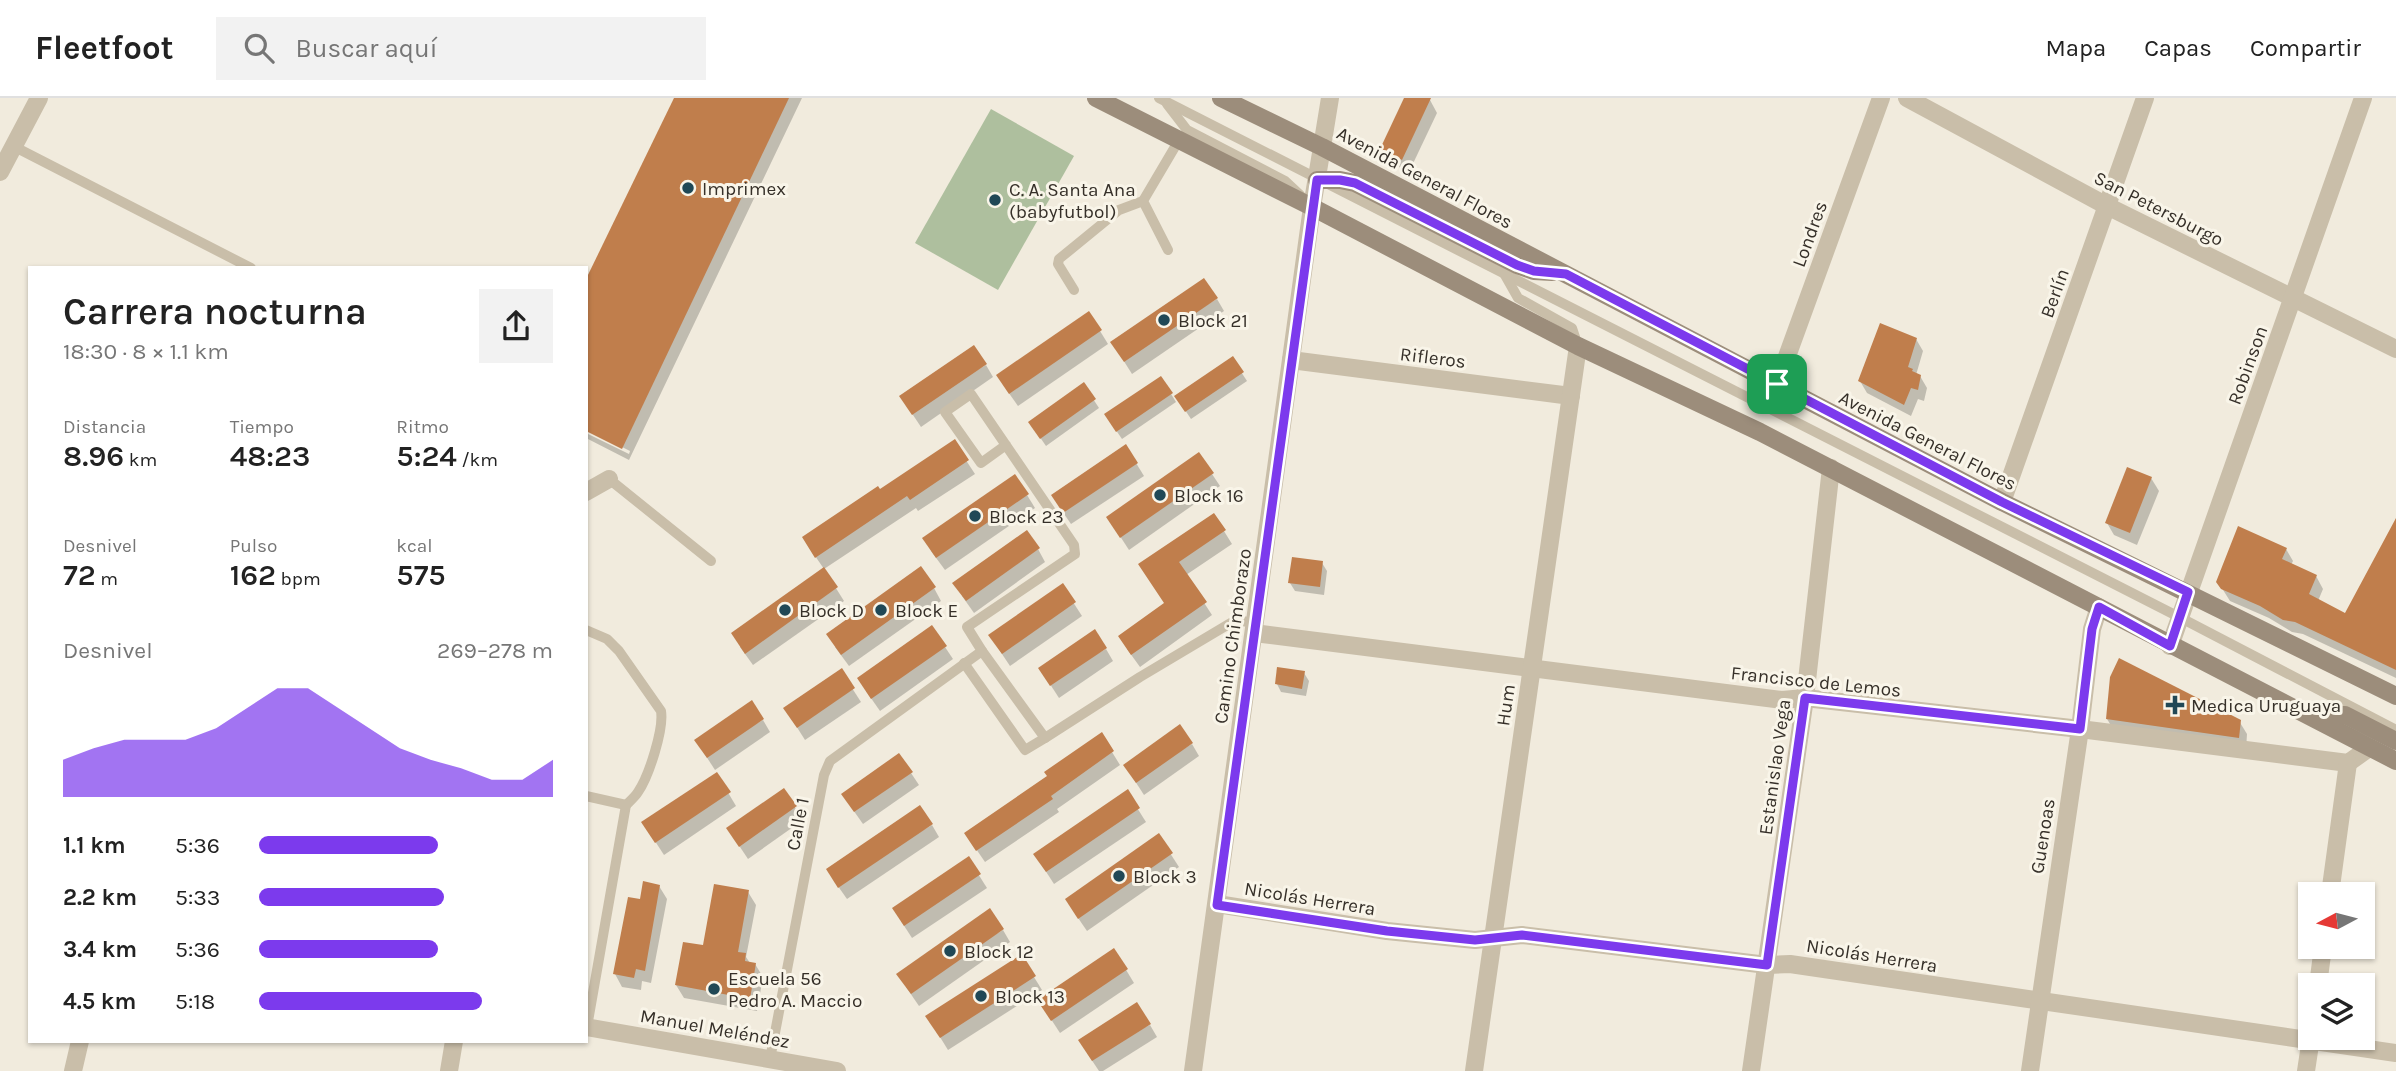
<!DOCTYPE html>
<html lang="es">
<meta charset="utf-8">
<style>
body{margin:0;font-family:Karla,sans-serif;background:#f2f2f2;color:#222;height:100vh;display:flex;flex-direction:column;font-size:26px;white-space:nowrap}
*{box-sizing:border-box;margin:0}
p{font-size:23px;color:#767676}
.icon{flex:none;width:38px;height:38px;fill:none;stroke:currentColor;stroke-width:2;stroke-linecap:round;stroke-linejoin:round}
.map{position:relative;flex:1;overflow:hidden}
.side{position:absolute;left:28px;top:168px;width:560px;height:777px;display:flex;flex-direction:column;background:#fff;border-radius:0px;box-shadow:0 2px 5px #0004}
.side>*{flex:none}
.needle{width:46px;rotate:263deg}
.tools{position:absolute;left:2298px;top:784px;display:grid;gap:14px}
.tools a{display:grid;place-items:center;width:77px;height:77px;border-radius:0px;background:#fff;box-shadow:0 2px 5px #0004;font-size:35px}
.pin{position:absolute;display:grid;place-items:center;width:60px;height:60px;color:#fff;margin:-30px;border-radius:14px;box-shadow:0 4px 10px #0006}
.round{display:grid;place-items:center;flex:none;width:74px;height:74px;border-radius:0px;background:#f2f2f2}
.head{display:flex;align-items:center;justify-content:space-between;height:119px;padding:0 35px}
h1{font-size:38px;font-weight:600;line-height:52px}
.metrics{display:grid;grid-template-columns:repeat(3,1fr);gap:10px;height:119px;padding:7px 35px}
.metrics div{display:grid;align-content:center}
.metrics b{font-size:30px;font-weight:600}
.metrics small{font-size:19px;font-weight:400}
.metrics p{font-size:19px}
.chart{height:196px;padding:14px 35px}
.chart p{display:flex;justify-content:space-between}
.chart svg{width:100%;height:126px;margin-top:7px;fill:#7c3aed;opacity:.7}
ul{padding:0 35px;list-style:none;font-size:23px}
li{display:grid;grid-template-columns:112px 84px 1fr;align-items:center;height:52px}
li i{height:18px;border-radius:9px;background:#7c3aed}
header{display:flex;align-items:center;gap:42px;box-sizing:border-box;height:98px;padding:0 35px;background:#fff;border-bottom:2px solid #e0e0e0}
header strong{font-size:33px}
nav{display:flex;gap:38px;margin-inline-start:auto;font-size:24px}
.search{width:490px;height:63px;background:#f2f2f2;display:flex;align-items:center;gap:18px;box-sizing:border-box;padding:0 24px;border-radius:0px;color:#767676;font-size:26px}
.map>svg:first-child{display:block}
.green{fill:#aebf9e}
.shadow{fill:#0003}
.building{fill:#c07e4c}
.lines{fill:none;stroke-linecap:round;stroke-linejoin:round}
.service{stroke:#c9bea9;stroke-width:10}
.minor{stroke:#c9bea9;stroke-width:18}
.tertiary{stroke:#c9bea9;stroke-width:18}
.secondary{stroke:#9c8d7b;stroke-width:18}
.route-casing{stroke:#fff;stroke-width:14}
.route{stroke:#7c3aed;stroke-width:9}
.poi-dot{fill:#204856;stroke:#f9f5e9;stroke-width:2.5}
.labels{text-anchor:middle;stroke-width:6;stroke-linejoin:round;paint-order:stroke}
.street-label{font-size:19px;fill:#363029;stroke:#f9f5e9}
.poi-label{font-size:19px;fill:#363029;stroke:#f9f5e9;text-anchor:start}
</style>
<header>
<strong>Fleetfoot</strong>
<div class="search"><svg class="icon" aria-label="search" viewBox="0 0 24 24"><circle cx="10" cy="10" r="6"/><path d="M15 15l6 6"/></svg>Buscar aquí</div>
<nav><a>Mapa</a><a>Capas</a><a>Compartir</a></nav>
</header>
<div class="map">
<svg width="2396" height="973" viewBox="0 0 2396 973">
<rect width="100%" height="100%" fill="#f1ebdd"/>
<path class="green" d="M991 11 1074 58 998 192 915 145Z"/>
<g class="shadow">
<path d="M676 0H802L629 362 586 340V335L629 356 630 353 586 331Z"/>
<path d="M1406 0H1426L1430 2 1437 15 1409 74 1389 64 1382 51Z"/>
<path d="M1217 201 1224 213 1132 276 1120 257Z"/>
<path d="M1089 215 1108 246 1018 308 1006 291Z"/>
<path d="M1916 241 1923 253 1916 277 1920 278 1927 290 1924 303 1918 301 1911 318 1867 295 1860 283Z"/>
<path d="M1232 260 1247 283 1191 321 1181 306Z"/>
<path d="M986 267 993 279 921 329 909 311Z"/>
<path d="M1084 287 1099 310 1046 348 1035 332Z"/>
<path d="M1171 296 1176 304 1122 341 1111 325Z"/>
<path d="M954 344 975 376 918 413 916 410 824 471 811 452 879 394Z"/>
<path d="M1136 365 1144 378 1071 426 1060 410Z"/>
<path d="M1212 376 1220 388 1129 452 1116 432Z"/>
<path d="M2151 380 2159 393 2137 447 2114 437 2107 425Z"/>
<path d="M1027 397 1035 410 945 472 931 453Z"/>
<path d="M1214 417 1232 446 1186 477 1212 517 1140 569 1127 551 1166 506 1140 467Z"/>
<path d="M2396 441V580L2303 536 2292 534 2269 520 2230 503 2218 484 2286 451 2293 463 2291 467 2316 478 2323 491 2318 503 2346 517Z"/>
<path d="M1038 451 1045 464 974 515 962 498Z"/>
<path d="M1322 465 1327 473 1324 497 1295 493 1290 485Z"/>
<path d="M824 471 844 503 753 567 740 549Z"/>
<path d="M1062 487 1082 518 1010 568 998 550Z"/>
<path d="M934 490 941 503 849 568 835 549Z"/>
<path d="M945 549 953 561 880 613 866 593Z"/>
<path d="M1106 551 1113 563 1059 600 1048 583Z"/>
<path d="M841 573 861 604 805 642 793 623Z"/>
<path d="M1304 575 1309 583 1306 598 1281 594 1277 586Z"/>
<path d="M2107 621 2239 623 2247 636 2246 652 2115 634Z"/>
<path d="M763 622 770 634 715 672 704 655Z"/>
<path d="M1192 646 1199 658 1144 697 1133 680Z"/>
<path d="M1112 654 1120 667 1057 711 1059 714 985 764 974 748Z"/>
<path d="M911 675 919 687 863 726 851 709Z"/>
<path d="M717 676 736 708 664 757 651 737Z"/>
<path d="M784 692 803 722 748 761 736 743Z"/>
<path d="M1127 694 1146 724 1054 786 1043 769Z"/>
<path d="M932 727 939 739 847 801 835 784Z"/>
<path d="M1159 738 1179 769 1087 833 1074 814Z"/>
<path d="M968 760 987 790 912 840 901 823Z"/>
<path d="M659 788 667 801 651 885 642 883 641 892 622 889 615 876 641 803Z"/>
<path d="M748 794 756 807 746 859 750 865 755 866 763 879 757 913 684 900 676 887Z"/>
<path d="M1003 832 1010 844 919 908 906 889Z"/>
<path d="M1114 852 1134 885 1060 935 1047 915Z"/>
<path d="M1021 858 1042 892 948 952 935 931Z"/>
<path d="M1150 927 1157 939 1103 973H1099L1087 955Z"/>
</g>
<g class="building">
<path d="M674 0H789L622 351 586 333V181Z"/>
<path d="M1404 0H1431L1402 62 1380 51Z"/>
<path d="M1204 180 1218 200 1124 264 1110 244Z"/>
<path d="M1089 213 1102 232 1009 296 996 277Z"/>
<path d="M1880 225 1917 240 1908 269 1913 271 1912 273 1921 277 1918 292 1911 290 1904 307 1858 283Z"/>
<path d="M974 247 987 266 912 317 899 298Z"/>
<path d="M1233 258 1244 274 1185 314 1174 298Z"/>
<path d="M1161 278 1173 295 1116 334 1104 316Z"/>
<path d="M1084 284 1096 301 1040 341 1028 324Z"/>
<path d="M955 341 969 362 910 402 907 398 815 460 802 439 878 388 880 391Z"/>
<path d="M1126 346 1138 365 1063 415 1051 397Z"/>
<path d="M1199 354 1214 375 1120 440 1106 419Z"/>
<path d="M2127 369 2152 379 2130 435 2105 425Z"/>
<path d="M1015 376 1029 396 936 460 922 440Z"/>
<path d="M1214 415 1226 432 1179 464 1207 504 1131 557 1118 538 1164 505 1138 466Z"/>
<path d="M2396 420V572L2295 524 2283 522 2260 508 2221 491 2216 484 2238 428 2287 450 2282 461 2317 477 2309 496 2345 515Z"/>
<path d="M1027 432 1040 450 966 503 952 485Z"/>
<path d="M1292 459 1323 463 1320 489 1288 485Z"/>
<path d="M921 468 936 489 841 557 826 536Z"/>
<path d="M824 469 838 489 745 556 731 535Z"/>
<path d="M1063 485 1076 504 1002 556 988 537Z"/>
<path d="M932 527 947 548 871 601 857 580Z"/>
<path d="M1095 531 1107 550 1050 588 1038 570Z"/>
<path d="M2119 560 2241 622 2239 640 2106 621 2110 579Z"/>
<path d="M1277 569 1305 573 1302 591 1275 586Z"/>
<path d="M842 570 855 590 797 630 783 610Z"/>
<path d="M752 602 764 621 707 660 694 642Z"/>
<path d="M1180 626 1193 645 1136 685 1123 667Z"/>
<path d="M1102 634 1114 653 1051 698 1053 701 976 753 964 735 1047 678 1044 674Z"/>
<path d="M899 655 913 674 854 714 841 696Z"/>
<path d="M717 674 731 694 655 745 641 724Z"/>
<path d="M784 690 797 708 739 749 726 730Z"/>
<path d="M1128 691 1140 710 1046 774 1033 756Z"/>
<path d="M920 707 933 726 838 790 826 771Z"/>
<path d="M1159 735 1173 755 1078 821 1065 801Z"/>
<path d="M969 758 981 776 904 828 892 810Z"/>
<path d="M643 783 660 787 645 873 636 871 634 880 613 876 628 799 640 801Z"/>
<path d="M714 786 749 792 738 854 746 855 745 863 756 865 750 901 675 887 683 844 703 847Z"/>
<path d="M990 810 1004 831 911 896 896 876Z"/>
<path d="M1114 850 1128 871 1051 923 1037 902Z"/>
<path d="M1022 856 1036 878 940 940 925 918Z"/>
<path d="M1137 904 1151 926 1092 963 1078 942Z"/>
</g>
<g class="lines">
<g class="service">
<path d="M1159 0 2181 520 2396 632"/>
<path d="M1167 6 1187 32 1285 83 1300 97"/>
<path d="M13 48 251 170"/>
<path d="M1168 152 1143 103 1179 42"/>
<path d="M1505 177 1518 200 1572 230 1578 248"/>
<path d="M1074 192 1058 166 1059 161 1119 112 1143 103"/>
<path d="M609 381 711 463"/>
<path d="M586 532 607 541 619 553 661 613C664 631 649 678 638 694 635 699 630 703 626 707"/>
<path d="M982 553 967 529 1075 456 1074 447 971 296 945 314 981 365 1006 347"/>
<path d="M964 565 1025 652 1045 640"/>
<path d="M586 698 626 707 587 929"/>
<path d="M770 961 824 677 830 663 982 553 1045 640 1140 579 1234 523 1255 524"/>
</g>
<g class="minor">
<path d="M1907 0 2107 108 2396 251"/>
<path d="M1322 49 1330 0"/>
<path d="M0 74 39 0"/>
<path d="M1291 262 1571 298"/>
<path d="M1777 286 1881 0"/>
<path d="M586 394 609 381"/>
<path d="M2002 404 2145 0"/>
<path d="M1254 535 1782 602 1805 600 2080 631 2348 665 2369 650"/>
<path d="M2170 548 2363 0"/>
<path d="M2330 796 2348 665"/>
<path d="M1217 806 1387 833 1475 842 1522 837 1767 867 1790 866 2396 955"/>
<path d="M2318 887 2323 849"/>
<path d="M586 929 837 973"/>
<path d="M73 973 80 943"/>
<path d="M449 973 454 943"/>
<path d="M1474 973 1578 248"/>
<path d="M1751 973 1805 600 1831 370"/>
<path d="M2030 973 2080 631 2092 531 2099 509"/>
<path d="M2306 973 2311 940"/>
</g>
<path class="tertiary" d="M1193 973 1312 109 1322 49"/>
<g class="secondary">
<path d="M1096 0 1312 109 1578 248 1760 334 2396 663"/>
<path d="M1221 0 1322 49 2002 404 2396 598"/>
<path d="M1317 82H1340L1355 85 1517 167 1534 173 1552 174"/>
<path d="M2313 617H2345L2396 643"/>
</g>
</g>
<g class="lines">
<defs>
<path id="route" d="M1317 82H1340L1355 85 1517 167 1534 173 1566 176 2002 404 2188 494 2170 548 2099 509 2092 531 2080 631 1805 600 1767 867 1522 837 1475 842 1387 833 1217 807Z"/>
</defs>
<use href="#route" class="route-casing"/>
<use href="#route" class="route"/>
</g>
<g class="poi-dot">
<circle cx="688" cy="90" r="7"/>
<circle cx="995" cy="102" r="7"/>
<circle cx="1164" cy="222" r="7"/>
<circle cx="1160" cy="397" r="7"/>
<circle cx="975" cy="418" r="7"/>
<circle cx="785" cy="512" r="7"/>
<circle cx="881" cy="512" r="7"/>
<path d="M2171.5 596.5h7v7h7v7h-7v7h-7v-7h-7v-7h7z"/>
<circle cx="1119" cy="778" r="7"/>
<circle cx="950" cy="853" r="7"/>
<circle cx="714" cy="891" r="7"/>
<circle cx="981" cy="898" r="7"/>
</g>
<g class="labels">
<g class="street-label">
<text transform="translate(1425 79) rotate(28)" y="7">Avenida General Flores</text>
<text transform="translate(2159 110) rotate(27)" y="7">San Petersburgo</text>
<text transform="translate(1809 136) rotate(-70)" y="7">Londres</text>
<text transform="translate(2054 195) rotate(-70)" y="7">Berlín</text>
<text transform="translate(1433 259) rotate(7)" y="7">Rifleros</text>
<text transform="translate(2247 267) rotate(-70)" y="7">Robinson</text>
<text transform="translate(1928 342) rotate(27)" y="7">Avenida General Flores</text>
<text transform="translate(1232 538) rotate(-82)" y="7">Camino Chimborazo</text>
<text transform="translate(1816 583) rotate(6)" y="7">Francisco de Lemos</text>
<text transform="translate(1505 607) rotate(-82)" y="7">Hum</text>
<text transform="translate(1774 669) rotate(-82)" y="7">Estanislao Vega</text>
<text transform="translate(797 726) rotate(-79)" y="7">Calle 1</text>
<text transform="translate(2042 738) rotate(-81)" y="7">Guenoas</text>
<text transform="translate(1310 800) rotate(9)" y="7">Nicolás Herrera</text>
<text transform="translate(1872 857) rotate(9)" y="7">Nicolás Herrera</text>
<text transform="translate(715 930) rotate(10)" y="7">Manuel Meléndez</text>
</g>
<g class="poi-label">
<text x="702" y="97">Imprimex</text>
<text x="1009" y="98">C. A. Santa Ana<tspan x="1009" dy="22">(babyfutbol)</tspan></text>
<text x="1178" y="229">Block 21</text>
<text x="1174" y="404">Block 16</text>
<text x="989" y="425">Block 23</text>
<text x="799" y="519">Block D</text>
<text x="895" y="519">Block E</text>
<text x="2191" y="614">Medica Uruguaya</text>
<text x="1133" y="785">Block 3</text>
<text x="964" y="860">Block 12</text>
<text x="728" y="887">Escuela 56<tspan x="728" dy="22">Pedro A. Maccio</tspan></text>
<text x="995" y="905">Block 13</text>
</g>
</g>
</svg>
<div class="tools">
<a><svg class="needle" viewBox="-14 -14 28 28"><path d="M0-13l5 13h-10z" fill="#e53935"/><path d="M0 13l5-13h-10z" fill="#767676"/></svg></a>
<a><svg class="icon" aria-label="layers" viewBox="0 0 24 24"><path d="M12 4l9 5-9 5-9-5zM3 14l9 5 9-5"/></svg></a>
</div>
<div class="pin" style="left:1777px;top:286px;background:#1e9e55"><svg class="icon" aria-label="arrive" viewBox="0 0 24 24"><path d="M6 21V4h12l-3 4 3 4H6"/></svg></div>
<section class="side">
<div class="head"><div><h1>Carrera nocturna</h1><p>18:30 · 8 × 1.1 km</p></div><a class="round"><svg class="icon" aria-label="share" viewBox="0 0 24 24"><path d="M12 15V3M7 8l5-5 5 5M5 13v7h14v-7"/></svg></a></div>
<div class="metrics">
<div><p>Distancia</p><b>8.96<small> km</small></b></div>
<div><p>Tiempo</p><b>48:23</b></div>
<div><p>Ritmo</p><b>5:24<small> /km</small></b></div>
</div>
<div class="metrics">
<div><p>Desnivel</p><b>72<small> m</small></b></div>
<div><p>Pulso</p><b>162<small> bpm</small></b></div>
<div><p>kcal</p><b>575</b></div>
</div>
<div class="chart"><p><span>Desnivel</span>269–278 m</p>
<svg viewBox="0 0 160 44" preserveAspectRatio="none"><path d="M0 44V31L10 27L20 24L30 24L40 24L50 20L60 13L70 6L80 6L90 13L100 20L110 27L120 31L130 34L140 38L150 38L160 31V44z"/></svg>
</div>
<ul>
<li><b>1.1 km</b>5:36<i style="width:61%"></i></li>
<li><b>2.2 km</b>5:33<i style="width:63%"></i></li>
<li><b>3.4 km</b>5:36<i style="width:61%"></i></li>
<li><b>4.5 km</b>5:18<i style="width:76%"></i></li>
</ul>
</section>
</div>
